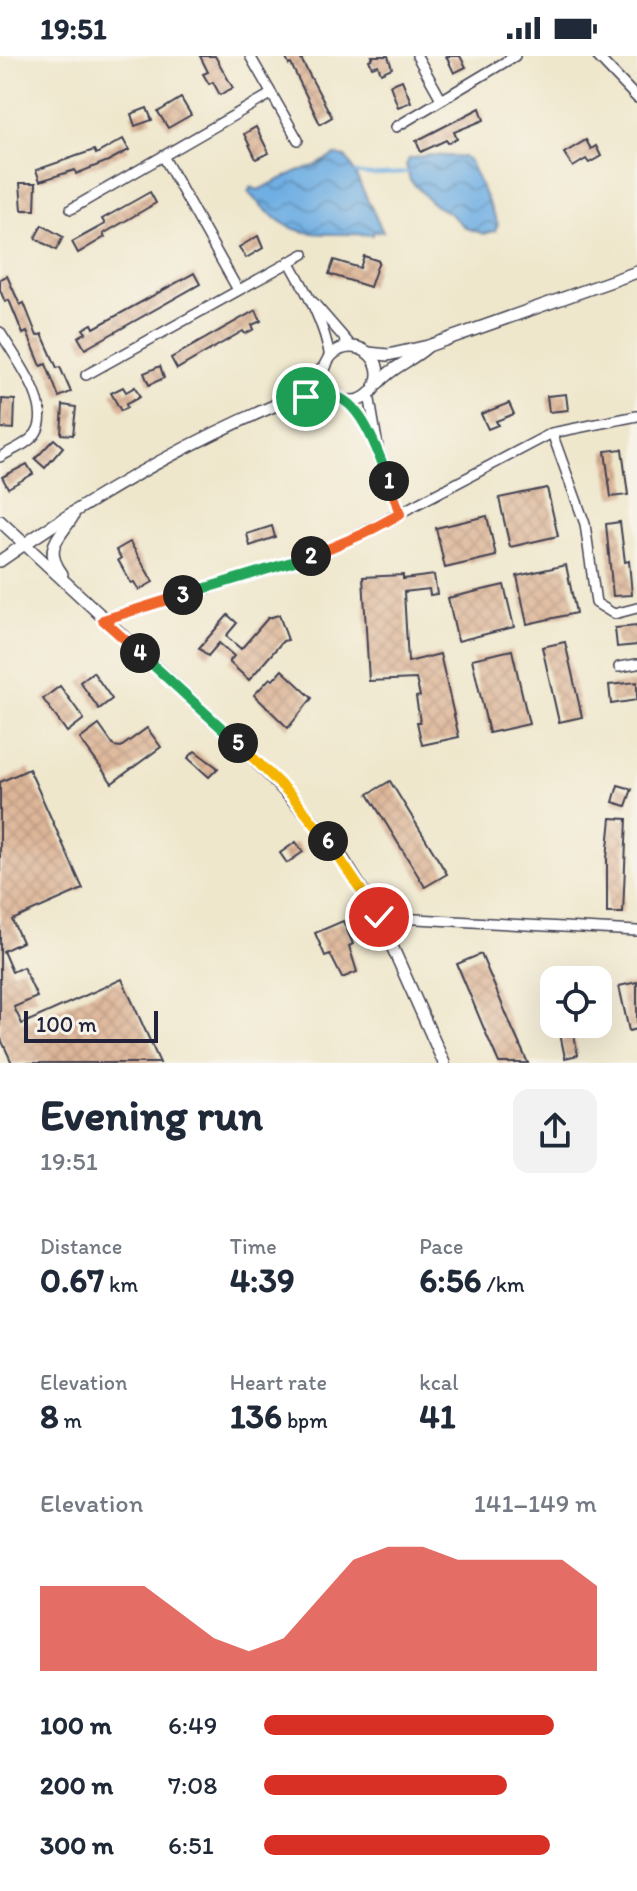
<!DOCTYPE html>
<meta charset="utf-8">
<style>
body{margin:0;font-family:Itim,sans-serif;background:#f2f2f3;color:#1f2937;height:100vh;display:flex;flex-direction:column;font-size:30px;white-space:nowrap}
*{box-sizing:border-box;margin:0}
p{font-size:26px;color:#747a83}
.icon{flex:none;width:44px;height:44px;fill:none;stroke:currentColor;stroke-width:2;stroke-linecap:round;stroke-linejoin:round}
.map{position:relative;height:1007px;overflow:hidden}
.drawer{display:flex;flex-direction:column;background:#fff;flex:1}
.drawer>*{flex:none}
.controls{position:absolute;left:540px;top:910px;display:grid;gap:16px}
.controls a{display:grid;place-items:center;width:72px;height:72px;border-radius:16px;background:#fff;box-shadow:0 8px 32px #0002;font-size:40px}
.scale{position:absolute;left:24px;bottom:20px;width:134px;box-sizing:border-box;padding-left:8px;border:4px solid #22223b;border-top:0;font-size:22px;line-height:28px;white-space:nowrap;color:#22223b;-webkit-text-stroke:6px #f7f3e8;paint-order:stroke}
.pin{position:absolute;display:grid;place-items:center;width:68px;height:68px;color:#fff;margin:-34px;border:4px solid #fff;border-radius:50%;box-shadow:0 2px 8px #0007}
.km{position:absolute;width:40px;height:40px;margin:-20px;border-radius:50%;background:#222;color:#fff;font-size:22px;line-height:40px;text-align:center}
.round{display:grid;place-items:center;flex:none;width:84px;height:84px;border-radius:16px;background:#f2f2f3}
.head{display:flex;align-items:center;justify-content:space-between;height:136px;padding:0 40px}
h1{font-size:44px;font-weight:800;line-height:60px}
.metrics{display:grid;grid-template-columns:repeat(3,1fr);gap:12px;height:136px;padding:8px 40px}
.metrics div{display:grid;align-content:center}
.metrics b{font-size:34px;font-weight:800}
.metrics small{font-size:22px;font-weight:400}
.metrics p{font-size:22px}
.chart{height:224px;padding:16px 40px}
.chart p{display:flex;justify-content:space-between}
.chart svg{width:100%;height:144px;margin-top:8px;fill:#d93025;opacity:.7}
ul{padding:0 40px;list-style:none;font-size:26px}
li{display:grid;grid-template-columns:128px 96px 1fr;align-items:center;height:60px}
li i{height:20px;border-radius:10px;background:#d93025}
.status{display:flex;justify-content:space-between;align-items:center;height:56px;padding:0 40px;background:#fff;direction:ltr}
.status svg{height:22px;fill:currentColor}
.map>svg:first-child{display:block}
.water{fill:url(#water-waves);stroke:#49688f;stroke-width:2}
.lines{fill:none;stroke-linecap:round;stroke-linejoin:round}
.stream{stroke:#70afe3;stroke-width:3}
.building{fill:url(#building-cross-hatch)}
.minor-casing{stroke:#414051;stroke-width:12}
.tertiary-casing{stroke:#414051;stroke-width:14}
.minor{stroke:#fff;stroke-width:9}
.tertiary{stroke:#fff;stroke-width:11}
.split-1-casing{stroke:#fff;stroke-width:16}
.split-2-casing{stroke:#fff;stroke-width:16}
.split-3-casing{stroke:#fff;stroke-width:16}
.split-4-casing{stroke:#fff;stroke-width:16}
.split-5-casing{stroke:#fff;stroke-width:16}
.split-6-casing{stroke:#fff;stroke-width:16}
.split-7-casing{stroke:#fff;stroke-width:16}
.split-1{stroke:#22a559;stroke-width:10}
.split-2{stroke:#f0652b;stroke-width:10}
.split-3{stroke:#22a559;stroke-width:10}
.split-4{stroke:#f0652b;stroke-width:10}
.split-5{stroke:#22a559;stroke-width:10}
.split-6{stroke:#f5b400;stroke-width:10}
.split-7{stroke:#f5b400;stroke-width:10}
</style>
<div class="status"><b>19:51</b><svg viewBox="0 0 49 12"><path d="M0 12V9h3v3zM5 12V6h3v6zM10 12V3h3v9zM15 12V0h3v12zM26 1h20v11H26zM47 4h2v5h-2z"/></svg></div>
<div class="map">
<svg width="637" height="1007" viewBox="0 0 637 1007">
<defs>
<pattern id="water-waves" width="16" height="10" patternUnits="userSpaceOnUse" patternTransform="scale(2)"><rect width="16" height="10" fill="#70afe3"/><path d="M0 5q4-4 8 0t8 0" fill="none" stroke="#5c8eb9"/></pattern>
<pattern id="building-cross-hatch" width="8" height="8" patternUnits="userSpaceOnUse" patternTransform="scale(2)"><rect width="8" height="8" fill="#ddb597"/><path d="M0 0l8 8M0 8l8-8" fill="none" stroke="#bd9b83"/></pattern>
</defs>
<rect width="100%" height="100%" fill="#f7f3e8"/>
<filter id="ink" filterUnits="userSpaceOnUse"><feTurbulence type="fractalNoise" baseFrequency=".0125" numOctaves="2"/><feDisplacementMap in="SourceGraphic" scale="16" xChannelSelector="R" yChannelSelector="G"/><feConvolveMatrix kernelMatrix="1 2 1 2 8 2 1 2 1" color-interpolation-filters="sRGB"/></filter>
<filter id="wash" filterUnits="userSpaceOnUse"><feTurbulence type="fractalNoise" baseFrequency=".006" numOctaves="4" result="noise"/><feDisplacementMap in="SourceGraphic" scale="32" xChannelSelector="R" yChannelSelector="G"/><feGaussianBlur stdDeviation="1.8" result="paint"/><feColorMatrix in="noise" values="0 0 0 0 0 0 0 0 0 0 0 0 0 0 0 0 0 1.4 0 .05"/><feComposite in="paint" operator="in"/></filter>
<g filter="url(#wash)">
<rect width="100%" height="100%" fill="#efe7cc"/>
<g class="water">
<path d="M335 99 345 101 350 107 383 176H373V179C309 175 296 189 248 136L251 131 258 134 298 115 315 110Z"/>
<path d="M429 99 464 101 470 106 498 168 495 175 484 178 466 172 449 157 434 149 410 124 406 109 409 103Z"/>
</g>
<g class="lines">
<path class="stream" d="M355 117 375 119 409 116"/>
</g>
<g id="blocks">
<g class="building">
<path d="M200 0H215L233 32 220 39 213 26 209 28 203 18 208 16Z"/>
<path d="M285 0H306L301 3 332 61 320 68 291 8 289 9Z"/>
<path d="M372 0H388L392 12 381 17 378 9 372 11 369 4 373 2Z"/>
<path d="M446 0H460L466 11 454 17Z"/>
<path d="M402 24 411 46 398 51 390 29Z"/>
<path d="M181 42 191 59 168 72 158 56Z"/>
<path d="M147 52 152 64 135 70 131 58Z"/>
<path d="M480 52 484 64 454 76 457 83 448 87 446 84 421 96 416 85Z"/>
<path d="M256 71 269 97 256 103 244 78Z"/>
<path d="M123 83 129 94 108 105 76 118 75 114 40 125 36 114 94 94 96 98Z"/>
<path d="M586 84 591 93 596 90 601 100 589 107 586 103 573 111 564 97Z"/>
<path d="M20 127H36L35 154H22Z"/>
<path d="M150 136 156 147 103 178 105 181 78 197 72 186 105 168 102 163Z"/>
<path d="M42 169 63 181 56 194 35 182Z"/>
<path d="M258 180 263 192 246 202 239 191Z"/>
<path d="M364 200 379 205 370 231 329 218 334 204 360 212Z"/>
<path d="M194 217 200 228 85 293 78 281 86 277 83 273 92 268 94 272Z"/>
<path d="M7 220 20 249 24 247 37 280 42 278 57 312 60 311 71 336 59 341 46 308 41 310 27 276 23 278 9 244 5 246 0 234V223Z"/>
<path d="M256 254 261 265 252 269 254 273 245 278 243 275 177 313 171 302Z"/>
<path d="M160 310 164 322 149 329 144 317Z"/>
<path d="M123 331 126 336 135 331 140 341 126 348 127 352 121 355 111 337Z"/>
<path d="M566 338 568 354 549 356 547 340Z"/>
<path d="M2 343 15 344 14 373 1 372Z"/>
<path d="M509 347 514 358 496 365 498 369 488 373 481 358Z"/>
<path d="M63 349 76 351 73 379 61 378Z"/>
<path d="M54 383 63 391 45 412 35 403Z"/>
<path d="M622 393 628 439 611 441 605 395Z"/>
<path d="M27 408 33 418 8 432 2 421Z"/>
<path d="M547 432 558 480 510 491 499 442Z"/>
<path d="M487 460 496 500 445 512 436 472Z"/>
<path d="M620 466 625 506 629 505 632 539 613 540 606 468Z"/>
<path d="M272 470 275 481 250 490 247 478Z"/>
<path d="M130 486 153 526 139 534 134 526 131 527 118 504 121 502 116 494Z"/>
<path d="M566 509 576 557 527 568 517 520Z"/>
<path d="M403 519V523L434 519 437 538 430 539 429 533 404 536 408 606 440 598 459 681 422 689 417 666H420L416 641 420 640 416 623 369 625 363 521Z"/>
<path d="M504 529 514 571 458 585 448 542Z"/>
<path d="M228 559 237 567 226 580 241 593 268 562 279 559 288 584 283 585 249 624 229 606 234 600 219 587 208 600 199 592Z"/>
<path d="M637 570V589L617 591 615 572Z"/>
<path d="M565 586 582 661 559 666 542 591Z"/>
<path d="M512 594 529 668 489 677 472 603Z"/>
<path d="M282 614 312 642 288 672 254 639 270 622 273 624Z"/>
<path d="M93 616 112 643 99 653 80 626Z"/>
<path d="M637 626V644L611 648 609 629Z"/>
<path d="M60 630 84 663 67 676 43 643Z"/>
<path d="M99 669 114 690 121 691 147 672 161 691 112 727 80 683Z"/>
<path d="M195 695 218 712 209 721 188 702Z"/>
<path d="M29 713 83 833 12 864 22 886 3 895 12 916 23 911 37 941 14 951 22 968 122 923 160 1007H12L0 981V726Z"/>
<path d="M390 725 447 818 425 831 368 738Z"/>
<path d="M618 729 632 733 626 750 613 746Z"/>
<path d="M611 762 627 763 623 857H607V802Z"/>
<path d="M296 786 303 796 287 807 280 797Z"/>
<path d="M343 865 353 888 349 890 357 916 342 922 330 898 325 900 315 877Z"/>
<path d="M481 898 513 974 528 1007H499L485 975 457 908Z"/>
<path d="M637 926V973L629 975 619 930Z"/>
<path d="M558 968H572L578 999 565 1002Z"/>
</g>
</g>
</g>
<g filter="url(#ink)">
<use href="#blocks" fill-opacity="0" stroke="#414051" stroke-width="2"/>
<g class="lines">
<defs>
<g id="minor">
<path d="M250 0 298 84"/>
<path d="M417 0 441 43"/>
<path d="M597 0 637 42"/>
<path d="M396 71 515 0"/>
<path d="M163 100 238 234"/>
<path d="M71 153 271 38"/>
<path d="M289 205C306 235 325 268 330 302"/>
<path d="M313 246 352 291"/>
<path d="M0 276C14 300 54 350 36 377 29 388 11 394 0 401"/>
<path d="M86 319 304 198"/>
<path d="M369 338 378 391"/>
<path d="M344 344C375 371 388 419 400 458"/>
<path d="M552 377 585 468 596 547 614 558 637 552"/>
<path d="M103 564 301 504 343 487 552 377 637 360"/>
<path d="M619 611 637 608"/>
<path d="M379 861 637 875"/>
</g>
<g id="tertiary">
<circle cx="351" cy="318" r="27"/>
<path d="M368 297 388 299 428 290 637 216"/>
<path d="M378 327C394 309 410 306 427 291"/>
<path d="M276 349 281 339 310 326 326 309"/>
<path d="M0 465 246 695 312 764 343 803 379 861 444 1007"/>
<path d="M0 505C87 444 178 391 276 349H288L306 341 336 340"/>
<path d="M62 518C42 491 60 482 73 460"/>
</g>
</defs>
<use href="#minor" class="minor-casing"/>
<use href="#tertiary" class="tertiary-casing"/>
<use href="#minor" class="minor"/>
<use href="#tertiary" class="tertiary"/>
</g>
</g>
<g class="lines" filter="url(#ink)">
<defs>
<path id="split-1" d="M306 341C316 339 327 337 337 341 363 349 380 401 389 425"/>
<path id="split-2" d="M311 500 363 478 400 458 389 425"/>
<path id="split-3" d="M183 539 311 500"/>
<path id="split-4" d="M140 597 103 564 183 539"/>
<path id="split-5" d="M140 597 238 687"/>
<path id="split-6" d="M238 687 292 740 328 785"/>
<path id="split-7" d="M328 785 379 861"/>
</defs>
<use href="#split-1" class="split-1-casing"/>
<use href="#split-2" class="split-2-casing"/>
<use href="#split-3" class="split-3-casing"/>
<use href="#split-4" class="split-4-casing"/>
<use href="#split-5" class="split-5-casing"/>
<use href="#split-6" class="split-6-casing"/>
<use href="#split-7" class="split-7-casing"/>
<use href="#split-1" class="split-1"/>
<use href="#split-2" class="split-2"/>
<use href="#split-3" class="split-3"/>
<use href="#split-4" class="split-4"/>
<use href="#split-5" class="split-5"/>
<use href="#split-6" class="split-6"/>
<use href="#split-7" class="split-7"/>
</g>
</svg>
<div class="controls">
<a><svg class="icon" aria-label="locate" viewBox="0 0 24 24"><circle cx="12" cy="12" r="6"/><path d="M12 2v4M12 18v4M2 12h4M18 12h4"/></svg></a>
</div>
<div class="scale">100 m</div>
<div class="pin" style="left:306px;top:341px;background:#1e9e55"><svg class="icon" aria-label="arrive" viewBox="0 0 24 24"><path d="M6 21V4h12l-3 4 3 4H6"/></svg></div>
<div class="pin" style="left:379px;top:861px;background:#d93025"><svg class="icon" aria-label="check" viewBox="0 0 24 24"><path d="M5 12l5 5 9-10"/></svg></div>
<b class="km" style="left:389px;top:425px">1</b>
<b class="km" style="left:311px;top:500px">2</b>
<b class="km" style="left:183px;top:539px">3</b>
<b class="km" style="left:140px;top:597px">4</b>
<b class="km" style="left:238px;top:687px">5</b>
<b class="km" style="left:328px;top:785px">6</b>
</div>
<section class="drawer">
<div class="head"><div><h1>Evening run</h1><p>19:51</p></div><a class="round"><svg class="icon" aria-label="share" viewBox="0 0 24 24"><path d="M12 15V3M7 8l5-5 5 5M5 13v7h14v-7"/></svg></a></div>
<div class="metrics">
<div><p>Distance</p><b>0.67<small> km</small></b></div>
<div><p>Time</p><b>4:39</b></div>
<div><p>Pace</p><b>6:56<small> /km</small></b></div>
</div>
<div class="metrics">
<div><p>Elevation</p><b>8<small> m</small></b></div>
<div><p>Heart rate</p><b>136<small> bpm</small></b></div>
<div><p>kcal</p><b>41</b></div>
</div>
<div class="chart"><p><span>Elevation</span>141–149 m</p>
<svg viewBox="0 0 160 44" preserveAspectRatio="none"><path d="M0 44V18L10 18L20 18L30 18L40 26L50 34L60 38L70 34L80 22L90 10L100 6L110 6L120 10L130 10L140 10L150 10L160 18V44z"/></svg>
</div>
<ul>
<li><b>100 m</b>6:49<i style="width:87%"></i></li>
<li><b>200 m</b>7:08<i style="width:73%"></i></li>
<li><b>300 m</b>6:51<i style="width:86%"></i></li>
</ul>
</section>
